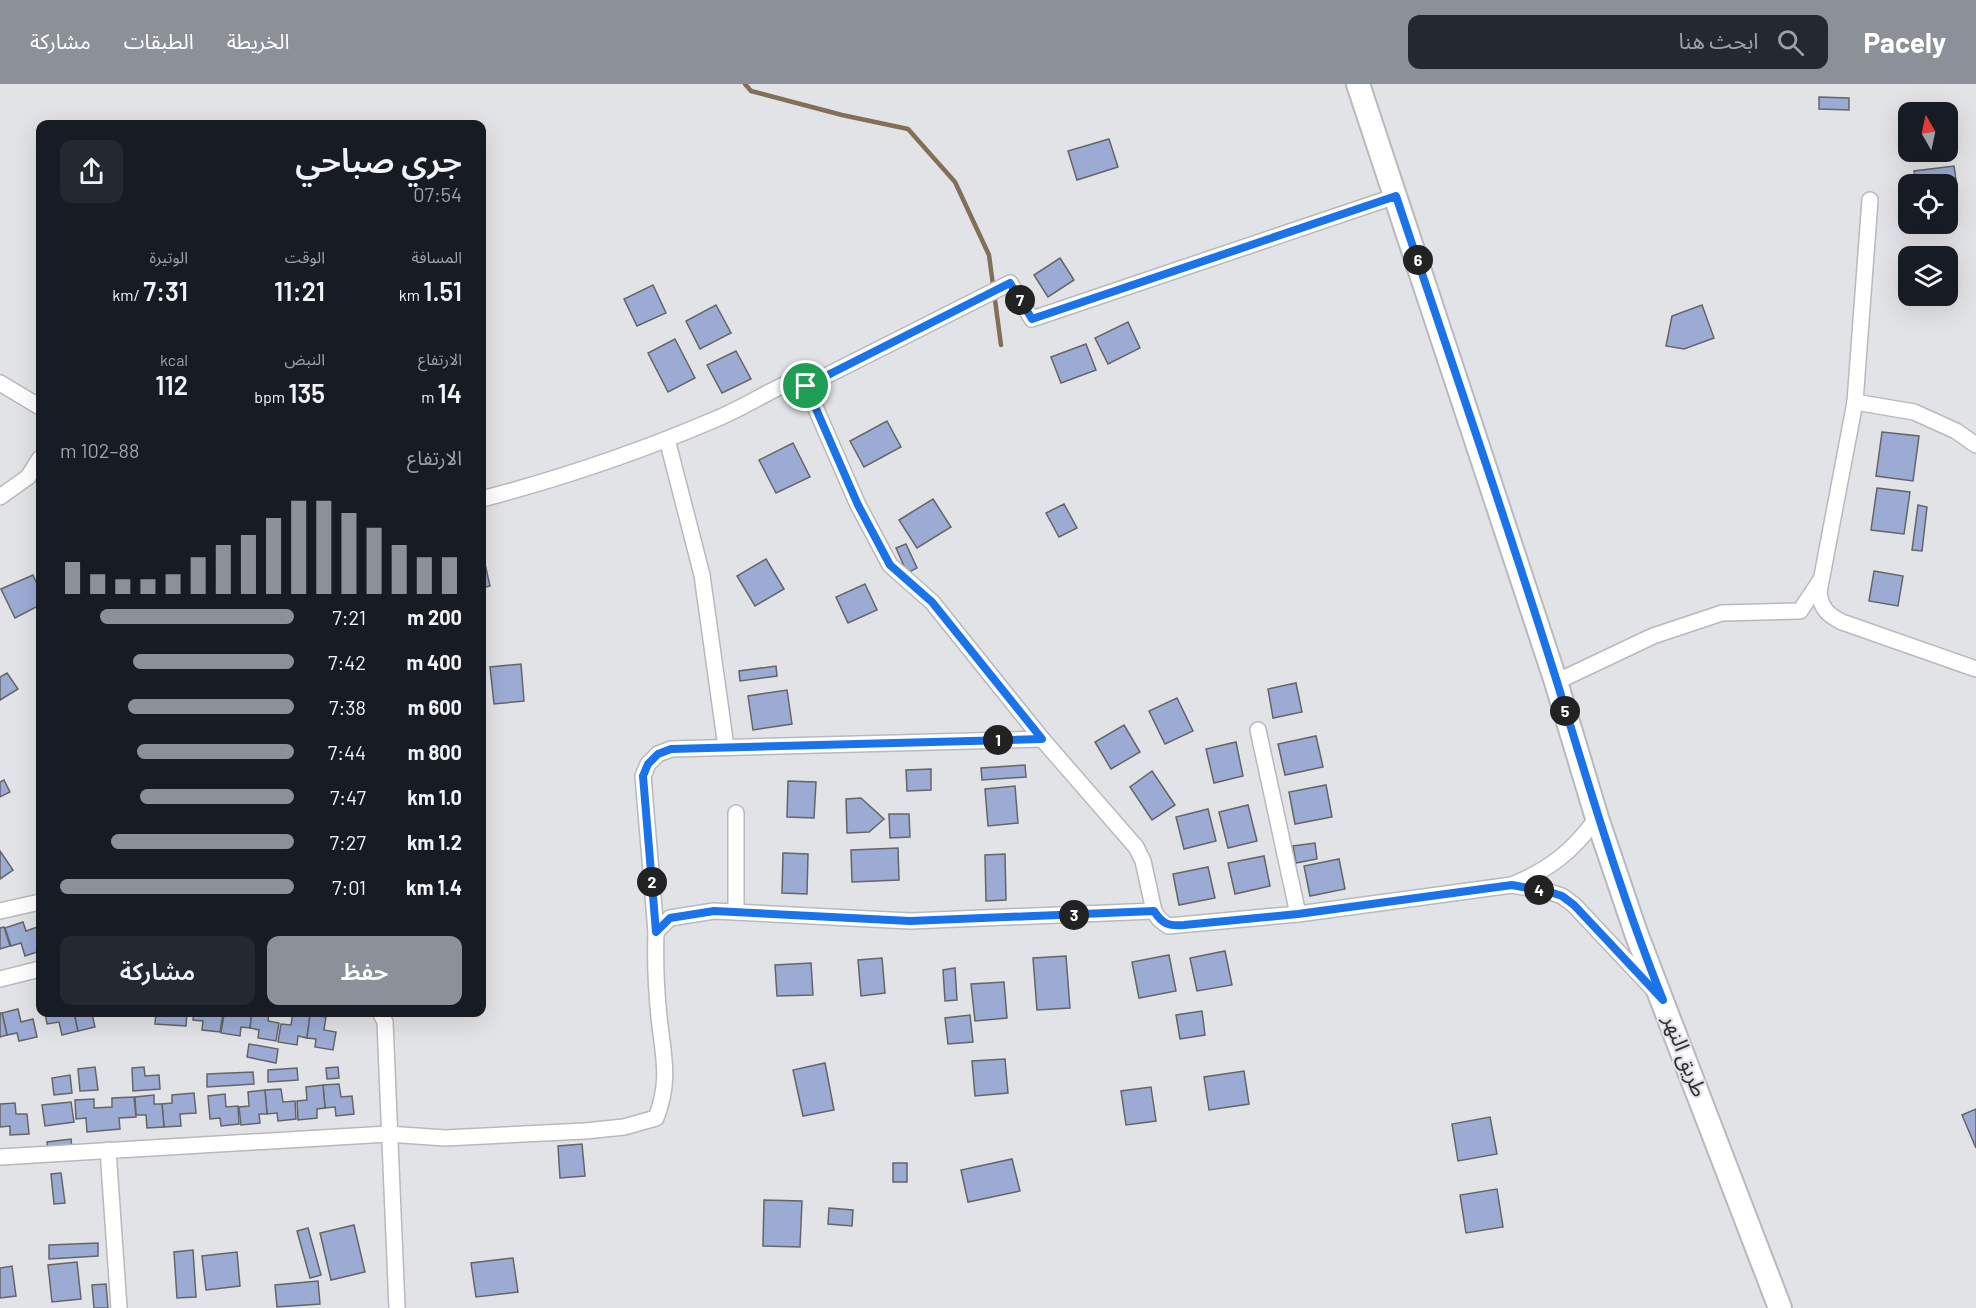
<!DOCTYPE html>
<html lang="ar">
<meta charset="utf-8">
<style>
body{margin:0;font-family:Barlow,"Noto Sans Arabic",sans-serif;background:#242831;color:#f1f3f6;direction:rtl;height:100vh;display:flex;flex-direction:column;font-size:22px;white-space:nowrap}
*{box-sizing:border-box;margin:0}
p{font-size:20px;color:#9ea1a6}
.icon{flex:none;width:33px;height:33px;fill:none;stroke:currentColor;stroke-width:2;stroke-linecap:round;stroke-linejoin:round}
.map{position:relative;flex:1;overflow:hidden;direction:ltr}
.sheet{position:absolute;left:36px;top:36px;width:450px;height:897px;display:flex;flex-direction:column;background:#171b24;border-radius:12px;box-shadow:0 6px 24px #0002;direction:rtl}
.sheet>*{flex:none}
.needle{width:39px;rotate:351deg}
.fabs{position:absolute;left:1898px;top:18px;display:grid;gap:12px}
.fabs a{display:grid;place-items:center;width:60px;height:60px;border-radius:12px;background:#171b24;box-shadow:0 6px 24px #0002;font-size:30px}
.pin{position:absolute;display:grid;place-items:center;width:51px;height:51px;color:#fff;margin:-26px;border:3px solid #fff;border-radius:50%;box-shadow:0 2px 6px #0007}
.km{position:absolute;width:30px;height:30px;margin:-15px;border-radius:50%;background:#222;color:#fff;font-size:16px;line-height:30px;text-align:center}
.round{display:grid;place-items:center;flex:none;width:63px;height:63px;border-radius:12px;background:#242831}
.head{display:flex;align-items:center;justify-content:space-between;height:102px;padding:0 24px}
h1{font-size:33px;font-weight:600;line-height:45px}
.stats{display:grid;grid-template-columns:repeat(3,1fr);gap:9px;height:102px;padding:6px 24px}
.stats div{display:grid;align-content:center}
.stats b{font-size:26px;font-weight:600}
.stats small{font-size:16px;font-weight:400}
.stats p{font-size:16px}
.chart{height:168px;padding:12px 24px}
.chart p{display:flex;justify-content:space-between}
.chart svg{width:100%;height:108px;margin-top:6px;stroke:#8c9099;stroke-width:6}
.cta{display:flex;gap:12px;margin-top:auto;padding:12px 24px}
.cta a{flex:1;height:69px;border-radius:12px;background:#8c9099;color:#fff;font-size:24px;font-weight:600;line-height:69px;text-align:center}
.cta a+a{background:#242831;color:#f1f3f6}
ul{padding:0 24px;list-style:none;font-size:20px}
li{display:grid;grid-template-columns:96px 72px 1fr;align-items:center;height:45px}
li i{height:15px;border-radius:8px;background:#8c9099}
header{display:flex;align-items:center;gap:36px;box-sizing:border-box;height:84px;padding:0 30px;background:#8c9099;color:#fff}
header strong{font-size:28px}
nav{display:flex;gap:33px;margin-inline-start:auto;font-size:21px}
.search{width:420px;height:54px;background:#242831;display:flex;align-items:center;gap:15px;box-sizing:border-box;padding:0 21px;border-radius:12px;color:#9ea1a6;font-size:22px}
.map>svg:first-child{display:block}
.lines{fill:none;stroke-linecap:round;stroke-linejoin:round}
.stream{stroke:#836e56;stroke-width:4.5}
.building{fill:#9babd3;stroke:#646567;stroke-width:1.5}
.minor-casing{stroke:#b8b9bc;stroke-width:18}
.secondary-casing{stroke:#b8b9bc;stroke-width:26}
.minor{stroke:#fff;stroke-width:15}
.secondary{stroke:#fff;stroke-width:22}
.route-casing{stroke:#fff;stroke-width:12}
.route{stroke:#1a73e8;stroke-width:8}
.labels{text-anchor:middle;stroke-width:4.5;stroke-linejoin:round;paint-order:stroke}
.street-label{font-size:21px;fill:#313133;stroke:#e2e3e6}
</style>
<header>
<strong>Pacely</strong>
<div class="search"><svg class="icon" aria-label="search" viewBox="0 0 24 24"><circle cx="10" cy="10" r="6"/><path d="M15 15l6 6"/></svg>ابحث هنا</div>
<nav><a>الخريطة</a><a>الطبقات</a><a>مشاركة</a></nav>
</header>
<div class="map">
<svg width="1976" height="1224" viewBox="0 0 1976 1224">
<rect width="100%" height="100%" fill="#e2e3e6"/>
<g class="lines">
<path class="stream" d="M745 0 751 7 842 31 908 45 955 98 989 171 1001 261"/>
</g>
<g class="building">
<path d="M1819 13 1849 14V26L1819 25Z"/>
<path d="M1109 55 1118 83 1077 96 1068 67Z"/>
<path d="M1954 82 1956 96 1916 100 1914 87Z"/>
<path d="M1060 174 1074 196 1048 213 1034 191Z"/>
<path d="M653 201 666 229 637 242 624 215Z"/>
<path d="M716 221 731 249 700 265 686 237Z"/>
<path d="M1702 221 1714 254 1684 265 1666 262 1672 232Z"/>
<path d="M1128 238 1140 264 1108 280 1095 254Z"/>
<path d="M675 255 695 294 668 308 648 269Z"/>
<path d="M1086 260 1096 286 1061 299 1051 273Z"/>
<path d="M736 267 751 295 722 309 707 281Z"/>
<path d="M887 337 901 363 864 383 850 357Z"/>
<path d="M1882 348 1919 352 1913 397 1876 392Z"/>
<path d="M793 359 810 393 776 409 759 376Z"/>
<path d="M1877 404 1910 408 1904 450 1871 446Z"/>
<path d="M933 415 951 443 917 464 899 436Z"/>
<path d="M1064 420 1077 444 1059 453 1046 429Z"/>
<path d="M1918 421 1927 423 1922 467 1912 466Z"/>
<path d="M906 460 917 484 907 489 896 464Z"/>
<path d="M482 467 490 502 482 504Z"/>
<path d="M766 475 784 505 755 522 737 492Z"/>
<path d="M1874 487 1903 492 1898 522 1869 517Z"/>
<path d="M33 491 40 507V521L15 534 1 505Z"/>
<path d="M865 500 877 526 848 539 836 513Z"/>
<path d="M521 580 524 617 494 620 490 583Z"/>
<path d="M776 582 777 592 740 597 739 587Z"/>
<path d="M7 589 18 605 0 616V593Z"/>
<path d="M1296 599 1302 628 1273 634 1268 605Z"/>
<path d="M787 606 792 640 753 646 748 612Z"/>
<path d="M1177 614 1193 647 1165 660 1149 627Z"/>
<path d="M1124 641 1140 668 1111 685 1095 658Z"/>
<path d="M1316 652 1323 683 1285 691 1278 660Z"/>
<path d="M1236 658 1243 692 1214 699 1206 665Z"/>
<path d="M1025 681 1026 693 982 696 981 684Z"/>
<path d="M931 685V706L907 707 906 686Z"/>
<path d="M1152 687 1175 721 1152 736 1130 703Z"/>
<path d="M4 696 10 708 0 713V698Z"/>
<path d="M788 697 816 698 814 734 787 733Z"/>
<path d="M1326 701 1332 733 1295 740 1289 708Z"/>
<path d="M1015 702 1018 739 988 742 985 705Z"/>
<path d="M861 714 884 735 869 748 847 749 846 715Z"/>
<path d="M1248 721 1257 757 1228 764 1219 728Z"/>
<path d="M1208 725 1216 757 1184 765 1176 733Z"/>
<path d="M889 730H909L910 753 890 754Z"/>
<path d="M1315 759 1317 775 1296 779 1293 762Z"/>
<path d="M898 764 899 796 852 798 851 766Z"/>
<path d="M0 767 13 786 0 795Z"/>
<path d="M783 769 808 770 807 810 782 809Z"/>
<path d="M1005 770 1006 816 986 817 985 771Z"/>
<path d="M1264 772 1270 802 1235 810 1228 779Z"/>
<path d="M1339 775 1345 805 1310 812 1304 782Z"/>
<path d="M1208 783 1215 814 1179 821 1173 790Z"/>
<path d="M23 838 26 847 40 842V867L25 872 21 859 11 862 5 844Z"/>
<path d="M4 843 10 862 0 865V844Z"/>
<path d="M1225 867 1232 901 1197 907 1190 874Z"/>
<path d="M1169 871 1176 907 1139 914 1132 878Z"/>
<path d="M1066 872 1070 924 1037 926 1033 874Z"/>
<path d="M882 874 885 909 861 912 858 876Z"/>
<path d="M811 879 813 911 777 912 775 881Z"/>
<path d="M955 884 957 916 945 917 943 886Z"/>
<path d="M1004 898 1007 934 975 937 971 900Z"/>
<path d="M18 925 21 938 33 935 37 953 19 957 17 949 7 951 2 929Z"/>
<path d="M1202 927 1205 951 1180 955 1176 931Z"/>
<path d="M45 928H74L78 947 62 951 59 938 47 940Z"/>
<path d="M74 928H99L92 930 95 943 78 947Z"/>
<path d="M156 928H187L186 942 155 940Z"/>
<path d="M194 928 223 930 220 948 202 946 203 937 193 936Z"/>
<path d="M235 928H252L250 944 241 943 240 952 221 949 224 931 234 932Z"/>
<path d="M252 928H269L268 937 279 939 276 957 258 954 259 946 250 944Z"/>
<path d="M293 928 310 931 307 954 298 952 297 961 278 958 281 940 291 941Z"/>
<path d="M0 929H2L7 951 0 953Z"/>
<path d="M310 931 326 933 324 946 336 948 333 966 315 963 316 955 307 954Z"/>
<path d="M970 931 973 958 948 960 945 934Z"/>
<path d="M249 960 278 965 276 979 247 973Z"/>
<path d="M1005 975 1008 1009 975 1012 972 977Z"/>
<path d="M825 979 834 1026 803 1032 793 986Z"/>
<path d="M95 983 98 1006 80 1007 78 985Z"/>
<path d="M144 983 145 992 159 991 160 1005 133 1007 132 984Z"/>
<path d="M338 983 339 994 327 995 326 984Z"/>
<path d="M297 984 298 996 268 998V986Z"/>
<path d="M1244 987 1249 1020 1209 1026 1204 993Z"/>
<path d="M253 988 254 1000 207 1003V990Z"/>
<path d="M70 991 72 1009 54 1011 52 994Z"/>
<path d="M339 1000 341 1013 352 1012 354 1030 336 1032 335 1023 325 1024 323 1001Z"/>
<path d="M323 1001 325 1024 317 1025V1034L298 1036 297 1017 307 1016 306 1003Z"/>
<path d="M1151 1003 1156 1037 1126 1041 1121 1007Z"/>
<path d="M281 1005 283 1018 295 1017 296 1035 278 1037 277 1029 267 1030 265 1006Z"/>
<path d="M265 1006 267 1030H259L260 1039 241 1041 239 1023 249 1022 248 1008Z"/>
<path d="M194 1009 196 1029 180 1030 181 1042 164 1043 162 1020 172 1019V1011Z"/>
<path d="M225 1010 226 1023 238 1022 239 1040 221 1042 220 1034 210 1035 208 1012Z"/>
<path d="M154 1011V1020H162L164 1043 147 1044 146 1031H136L135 1013Z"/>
<path d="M134 1013 136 1033 119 1034 120 1045 87 1048 86 1034 76 1035 75 1016 94 1015V1024L112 1023V1014Z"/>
<path d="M71 1018 74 1038 45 1042 42 1021Z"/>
<path d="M15 1019 16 1030H27L29 1050 10 1051V1042L0 1043V1020Z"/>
<path d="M1976 1025V1064L1962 1031Z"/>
<path d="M1490 1033 1497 1070 1458 1077 1452 1040Z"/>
<path d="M71 1055 72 1065 48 1068 47 1058Z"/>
<path d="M582 1060 585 1092 560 1094 558 1062Z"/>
<path d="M1012 1075 1020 1107 968 1118 961 1086Z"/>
<rect x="893" y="1079" width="14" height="19"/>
<path d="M61 1089 65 1119 54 1120 51 1090Z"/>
<path d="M1497 1105 1503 1143 1466 1149 1460 1111Z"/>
<path d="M764 1116 802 1117 800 1163 763 1162Z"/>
<path d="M829 1124 853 1126 852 1142 828 1140Z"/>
<path d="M354 1141 365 1188 331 1196 320 1149Z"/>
<path d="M308 1144 321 1191 310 1194 297 1147Z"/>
<path d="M98 1159V1172L49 1175V1161Z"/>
<path d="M193 1166 196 1213 177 1214 174 1168Z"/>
<path d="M237 1168 240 1202 206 1206 202 1172Z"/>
<path d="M513 1174 518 1208 476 1213 471 1179Z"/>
<path d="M77 1178 81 1215 52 1218 48 1181Z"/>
<path d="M12 1182 16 1212 0 1214V1184Z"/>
<path d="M318 1197 320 1220 277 1223 275 1201Z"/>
<path d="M106 1200 108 1224H94L92 1201Z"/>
</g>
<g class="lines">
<defs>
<g id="minor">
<path d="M1870 116 1855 318 1819 508C1821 525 1828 531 1842 538L1976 585"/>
<path d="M0 299 40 323"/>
<path d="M806 302 1010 199 1032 235 1396 112"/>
<path d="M1855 318 1914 328 1956 347 1976 361"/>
<path d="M669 363 702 491 726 663"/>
<path d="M0 413 28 393 40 374"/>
<path d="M482 415C562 394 639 368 716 335 743 324 767 308 794 296L806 302 858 421 890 481 932 518 1042 655 1136 763 1143 777 1154 827"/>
<path d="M1556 598 1653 552 1722 529 1800 527 1820 497"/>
<path d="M1258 646 1298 830"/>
<path d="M736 729V828"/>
<path d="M1512 801 1550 808 1562 812 1574 821 1654 906"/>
<path d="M0 827 40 818"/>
<path d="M656 848 643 692 648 680 658 670 671 665 1042 655"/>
<path d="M0 895 40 885"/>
<path d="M380 928 385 938 397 1224"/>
<path d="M108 1066 119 1224"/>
<path d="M0 1073 388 1050 445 1054 585 1047 624 1043 656 1034C671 996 663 971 659 933 656 904 655 876 656 848L670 834 714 827 910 837 1154 827 1159 835 1168 842 1298 830 1512 801C1550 785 1572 768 1597 734"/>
</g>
<path id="secondary" d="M1358 0 1556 598 1597 734 1636 849 1780 1224"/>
</defs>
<use href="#minor" class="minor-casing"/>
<use href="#secondary" class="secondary-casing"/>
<use href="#minor" class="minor"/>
<use href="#secondary" class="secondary"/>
</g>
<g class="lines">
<defs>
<path id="route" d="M1396 112C1450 274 1506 435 1557 598 1590 705 1621 812 1663 916L1574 821 1562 812 1550 808 1512 801 1298 830 1184 841C1169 842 1163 841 1154 827L910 837 714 827 670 834 656 848 643 692 648 680 658 670 671 665 1042 655 932 518 890 481 858 421 806 302 1010 199 1032 235Z"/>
</defs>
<use href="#route" class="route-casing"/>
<use href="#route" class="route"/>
</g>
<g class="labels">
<g class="street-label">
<text transform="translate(1685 972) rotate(69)" y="7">طريق النهر</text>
</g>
</g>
</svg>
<div class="fabs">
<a><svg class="needle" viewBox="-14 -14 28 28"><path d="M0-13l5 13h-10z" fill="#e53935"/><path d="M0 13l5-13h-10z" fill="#9ea1a6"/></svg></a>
<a><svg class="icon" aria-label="locate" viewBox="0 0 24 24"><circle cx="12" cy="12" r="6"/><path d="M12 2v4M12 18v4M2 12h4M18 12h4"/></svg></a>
<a><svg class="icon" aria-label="layers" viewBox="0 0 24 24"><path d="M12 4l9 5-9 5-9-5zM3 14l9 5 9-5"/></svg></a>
</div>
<div class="pin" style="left:806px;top:302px;background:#1e9e55"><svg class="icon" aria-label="arrive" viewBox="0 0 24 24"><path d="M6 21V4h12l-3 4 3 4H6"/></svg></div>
<b class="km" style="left:998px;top:656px">1</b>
<b class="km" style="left:652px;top:798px">2</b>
<b class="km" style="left:1074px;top:831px">3</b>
<b class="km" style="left:1539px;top:806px">4</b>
<b class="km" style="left:1565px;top:627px">5</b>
<b class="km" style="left:1418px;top:176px">6</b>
<b class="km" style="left:1020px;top:216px">7</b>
<section class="sheet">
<div class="head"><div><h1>جري صباحي</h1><p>07:54</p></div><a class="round"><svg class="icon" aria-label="share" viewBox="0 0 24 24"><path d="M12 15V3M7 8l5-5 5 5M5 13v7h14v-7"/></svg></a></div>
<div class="stats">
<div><p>المسافة</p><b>1.51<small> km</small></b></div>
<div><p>الوقت</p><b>11:21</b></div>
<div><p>الوتيرة</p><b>7:31<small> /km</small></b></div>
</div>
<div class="stats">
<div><p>الارتفاع</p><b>14<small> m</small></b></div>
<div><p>النبض</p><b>135<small> bpm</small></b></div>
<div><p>kcal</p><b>112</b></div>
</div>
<div class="chart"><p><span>الارتفاع</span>88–102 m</p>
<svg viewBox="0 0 160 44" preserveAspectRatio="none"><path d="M5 44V31M15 44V36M25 44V38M35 44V38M45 44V36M55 44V29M65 44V24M75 44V20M85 44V13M95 44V6M105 44V6M115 44V11M125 44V17M135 44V24M145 44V29M155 44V29"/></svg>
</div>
<ul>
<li><b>200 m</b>7:21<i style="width:83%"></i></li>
<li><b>400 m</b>7:42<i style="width:69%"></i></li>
<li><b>600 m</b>7:38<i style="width:71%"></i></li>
<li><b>800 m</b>7:44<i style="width:67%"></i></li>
<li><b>1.0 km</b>7:47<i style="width:66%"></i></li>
<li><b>1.2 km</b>7:27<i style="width:78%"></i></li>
<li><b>1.4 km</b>7:01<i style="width:100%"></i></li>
</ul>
<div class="cta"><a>حفظ</a><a>مشاركة</a></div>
</section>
</div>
